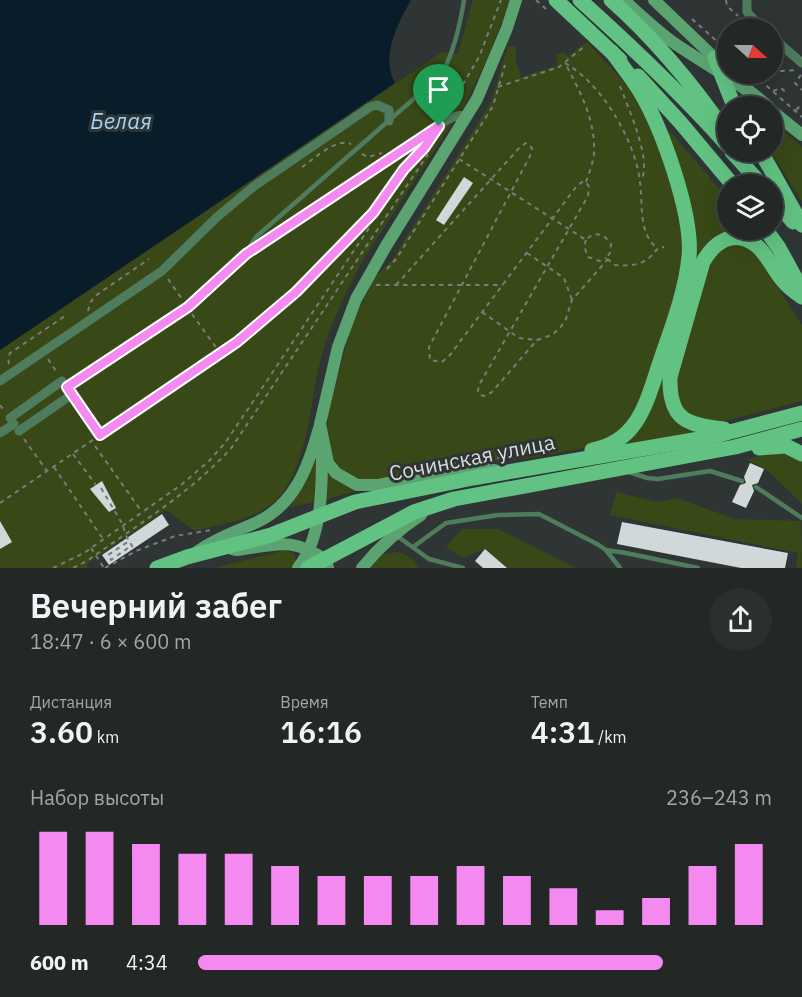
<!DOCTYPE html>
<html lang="ru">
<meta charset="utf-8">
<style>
body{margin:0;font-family:"IBM Plex Sans",sans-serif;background:#2b302f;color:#f1f3f6;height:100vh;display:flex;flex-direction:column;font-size:22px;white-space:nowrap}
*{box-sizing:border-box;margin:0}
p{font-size:20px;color:#a3a6a7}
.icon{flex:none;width:33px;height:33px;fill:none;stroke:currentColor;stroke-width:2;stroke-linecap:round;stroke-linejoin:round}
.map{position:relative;height:568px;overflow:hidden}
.side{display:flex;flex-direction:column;background:#232827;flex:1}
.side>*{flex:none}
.needle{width:39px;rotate:111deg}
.controls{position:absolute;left:717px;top:18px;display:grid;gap:12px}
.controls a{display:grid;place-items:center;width:66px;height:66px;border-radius:50%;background:#232827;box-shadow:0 6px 24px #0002,0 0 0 2px #404444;font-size:30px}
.pin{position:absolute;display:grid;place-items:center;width:51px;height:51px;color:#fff;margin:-62px -26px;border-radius:50% 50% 50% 0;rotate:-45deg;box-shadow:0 0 6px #0007}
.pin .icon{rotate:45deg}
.round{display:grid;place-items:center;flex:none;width:63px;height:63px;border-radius:32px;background:#2b302f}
.head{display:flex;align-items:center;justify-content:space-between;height:102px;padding:0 30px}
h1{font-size:33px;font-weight:600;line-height:45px}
.stats{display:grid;grid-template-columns:repeat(3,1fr);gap:9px;height:102px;padding:6px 30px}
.stats div{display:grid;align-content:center}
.stats b{font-size:30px;font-weight:600}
.stats small{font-size:16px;font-weight:400}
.stats p{font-size:16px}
.chart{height:168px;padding:12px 30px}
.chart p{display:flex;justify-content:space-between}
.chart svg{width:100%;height:108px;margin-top:6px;stroke:#f489f0;stroke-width:6}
ul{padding:0 30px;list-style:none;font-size:20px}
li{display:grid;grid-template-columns:96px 72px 1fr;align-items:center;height:45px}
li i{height:15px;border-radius:8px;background:#f489f0}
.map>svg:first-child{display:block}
.green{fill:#394817}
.water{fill:#081c29}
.building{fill:#d0d8da}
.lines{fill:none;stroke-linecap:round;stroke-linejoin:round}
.path{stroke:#787d7c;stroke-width:2;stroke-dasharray:4.5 4.5;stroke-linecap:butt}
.lane{stroke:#4f7c5c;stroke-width:4.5}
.street{stroke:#4f7c5c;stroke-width:9}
.secondary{stroke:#5ba472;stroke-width:12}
.primary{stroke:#62c283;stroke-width:15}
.route-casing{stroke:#fff;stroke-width:12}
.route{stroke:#f489f0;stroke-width:8}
.labels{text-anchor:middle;stroke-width:6;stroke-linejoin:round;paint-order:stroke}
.street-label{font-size:21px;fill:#d8dcdb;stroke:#2f3534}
.water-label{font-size:22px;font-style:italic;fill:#a2d4f9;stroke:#2f3534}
</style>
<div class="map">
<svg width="802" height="568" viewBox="0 0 802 568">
<rect width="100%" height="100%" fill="#2f3534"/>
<g class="green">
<path d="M473 0H510L488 57 467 101 366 255C348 287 332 320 322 355 310 396 308 473 275 501 252 521 224 523 195 531L166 510 88 563 87 568H0V350L442 52 458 54Z"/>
<path d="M587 42 636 95 650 118 681 216 684 239 680 277 649 378 629 424 598 445 532 458 476 463 392 479 362 481 341 471 334 462 327 430 329 409 352 323 374 278 392 260 490 104 508 46H516V61L521 77 558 65 556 54 564 52 568 56Z"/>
<path d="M773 122 802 147V202L771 152H772Z"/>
<path d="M669 130 727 198 728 230H752L759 240C725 231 713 225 697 262L667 131Z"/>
<path d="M736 244 753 249 802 325V401L729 420 709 422 687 414 676 395V379L710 265 720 247Z"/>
<path d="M664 376C663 404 667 426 698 433L619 447C653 425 643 401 664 376Z"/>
<path d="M317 452 315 502 290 507 303 487Z"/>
<path d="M776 453 794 456 802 462V504L767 470 746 459Z"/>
<path d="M325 469 343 484 356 491 324 500Z"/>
<path d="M616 492 657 502 677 498 735 519 801 521 802 568H796L798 553 610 515Z"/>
<path d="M462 529H498L576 568H506L485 549 463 558 446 547Z"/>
<path d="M286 550 295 555V563L291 568H214Z"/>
<path d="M394 552C407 553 412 558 420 568H369L381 555Z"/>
</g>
<path class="water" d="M0 0H411C398 23 380 57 395 83L0 350Z"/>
<g class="building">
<path d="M464 177 473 183 444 225 436 220Z"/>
<path d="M750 463 764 469 758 483 752 485 754 491 746 508 732 502 740 485 746 483 744 477Z"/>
<path d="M102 481 116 508 109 512 90 489Z"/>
<path d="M162 514 169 525 109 565 102 555Z"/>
<path d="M0 521 12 542 0 549Z"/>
<path d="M622 522 788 553 785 568H741L617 544Z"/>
<path d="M485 549 507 568H483L475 561Z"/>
</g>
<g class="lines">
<g class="path">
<path d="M536 0 546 9"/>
<path d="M726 0 727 6 738 16"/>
<path d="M692 19 728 51"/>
<path d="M772 56 781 65V71L796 70"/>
<path d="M753 74 802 117"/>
<path d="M801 75 795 83 802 90"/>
<path d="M620 86C627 105 653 162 641 180"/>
<path d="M498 87 559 67 586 45"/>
<path d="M773 91 781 88 788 94"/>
<path d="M449 108 479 57 501 0"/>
<path d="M796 110 802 104"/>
<path d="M362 154 368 157 382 153"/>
<path d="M459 159 586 240C595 230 604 234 611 244L610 253 606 258 615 265C625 266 640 266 649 258 655 253 655 248 664 247"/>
<path d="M302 167C314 159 337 137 351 144"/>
<path d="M586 182C589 173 593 163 594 154 596 121 580 91 565 63 602 84 635 140 640 182 643 204 638 233 657 248"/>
<path d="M586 240 584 246 588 257 600 261 606 258"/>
<path d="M527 253 564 278 572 300"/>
<path d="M387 269 396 259 493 106 505 65"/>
<path d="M168 279 182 299"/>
<path d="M376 285H503"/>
<path d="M396 285 520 147 526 143 532 148 530 156 429 347 430 360 442 362 450 355 576 187 582 182H586L589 187 588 196 479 385 478 391 480 395 485 396 492 392 537 340 552 335 560 328 566 319 572 300 608 259"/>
<path d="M88 311 90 303 95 296 149 259"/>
<path d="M482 312 519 338 537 340"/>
<path d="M192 314 220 353"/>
<path d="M48 359 58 374"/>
<path d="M9 364 8 358 10 353 65 316"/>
<path d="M77 403 100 435"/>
<path d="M0 405 5 412"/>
<path d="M24 439 47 471"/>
<path d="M95 446 142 512"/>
<path d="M73 454 96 485"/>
<path d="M497 458 515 457"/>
<path d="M54 467 103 539"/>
<path d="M101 488 123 525 125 534 135 551"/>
<path d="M0 503 237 342 296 292 344 245 373 213"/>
<path d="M91 548 104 568"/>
<path d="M128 548 111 560 108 555 129 541"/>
<path d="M53 568 84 553 181 485 209 461 225 443 244 415 369 228 373 213 404 169 415 157"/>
<path d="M73 568 87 561C137 525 191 493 232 447L428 154"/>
<path d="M105 568 136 551 175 536 211 530"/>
</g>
<g class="lane">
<path d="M247 251 256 237 442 74C454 51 460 26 464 0"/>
<path d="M629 472 647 478 658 479 710 471 742 481"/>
<path d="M756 487 802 518"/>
<path d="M397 536 429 559 463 568"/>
<path d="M413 547 446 523 498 515 539 514 597 544 606 550 620 568"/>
<path d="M606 550 626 553 698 568"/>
</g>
<g class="street">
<path d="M747 0V12L762 28"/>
<path d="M772 37 802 63"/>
<path d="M0 381 162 271 217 217 253 187 370 107 377 105 389 110V121"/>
<path d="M67 387 196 301 246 254 423 139C435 129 451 112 467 116"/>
<path d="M10 418 62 381"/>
<path d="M19 431 71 395"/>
<path d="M0 433 14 424"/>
</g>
<g class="secondary">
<path d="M624 0C640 15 656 30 674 43 699 60 727 76 752 94"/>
<path d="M654 0 720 63"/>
<path d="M747 89 768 106"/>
<path d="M772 111 802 135"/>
<path d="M502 472 479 466H467L378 485H357L336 473 328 463 320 424 338 347 356 299 386 246 477 99 507 28 516 0"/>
<path d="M232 549 237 550C278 545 289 536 326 560L328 568"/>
<path d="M195 553C213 540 232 533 253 524 294 507 308 468 319 428"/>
<path d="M298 568C322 537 322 490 322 452"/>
<path d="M362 568C379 547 398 530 421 515"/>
</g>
<g class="primary">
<path d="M556 0 620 60"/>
<path d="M580 0C631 46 682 94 728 146"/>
<path d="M611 0C654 38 692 84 725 131"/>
<path d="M715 58 734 106"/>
<path d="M638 76 680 122 732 184"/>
<path d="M732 152 761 184"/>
<path d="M761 152 802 225"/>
<path d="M772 197 793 222"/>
<path d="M766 230 779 248 802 290"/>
<path d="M724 429C685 425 669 419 670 377L703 262C714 242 734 228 756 245 768 255 774 271 784 282 789 288 796 293 802 297"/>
<path d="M759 448 786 446 802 454"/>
<path d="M592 450C635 442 645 408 657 371 669 334 685 296 689 257 693 215 663 131 641 93 633 79 622 66 612 52"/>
<path d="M157 568 187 557 271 535 355 502 473 478 711 437 802 413"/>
<path d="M308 568 414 512 454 499 735 447 802 429"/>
</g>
</g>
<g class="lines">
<defs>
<path id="route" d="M439 126 424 148 404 169 373 213 296 292 237 342 100 435 67 387 188 307 246 254Z"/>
</defs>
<use href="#route" class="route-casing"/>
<use href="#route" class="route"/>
</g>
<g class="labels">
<g class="street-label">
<text transform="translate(472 458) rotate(-11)" y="7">Сочинская улица</text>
</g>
<g class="water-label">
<text x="121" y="129">Белая</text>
</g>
</g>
</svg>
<div class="controls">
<a><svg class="needle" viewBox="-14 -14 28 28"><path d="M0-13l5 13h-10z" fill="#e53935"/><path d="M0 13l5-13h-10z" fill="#a3a6a7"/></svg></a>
<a><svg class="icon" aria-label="locate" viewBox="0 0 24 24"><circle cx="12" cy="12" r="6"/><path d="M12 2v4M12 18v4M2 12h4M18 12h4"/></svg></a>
<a><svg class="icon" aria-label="layers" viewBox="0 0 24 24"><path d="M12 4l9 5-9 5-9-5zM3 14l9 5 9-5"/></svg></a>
</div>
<div class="pin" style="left:439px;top:126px;background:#1e9e55"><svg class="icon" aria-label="arrive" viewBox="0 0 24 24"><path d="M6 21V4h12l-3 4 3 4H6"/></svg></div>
</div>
<section class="side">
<div class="head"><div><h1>Вечерний забег</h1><p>18:47 · 6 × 600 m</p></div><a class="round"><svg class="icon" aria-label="share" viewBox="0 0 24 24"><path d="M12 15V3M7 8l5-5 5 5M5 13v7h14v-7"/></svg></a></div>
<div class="stats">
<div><p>Дистанция</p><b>3.60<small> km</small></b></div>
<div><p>Время</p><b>16:16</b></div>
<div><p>Темп</p><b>4:31<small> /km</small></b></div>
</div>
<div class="chart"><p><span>Набор высоты</span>236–243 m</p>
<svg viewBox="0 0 160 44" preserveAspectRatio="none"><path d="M5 44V6M15 44V6M25 44V11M35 44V15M45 44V15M55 44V20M65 44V24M75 44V24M85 44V24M95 44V20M105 44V24M115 44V29M125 44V38M135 44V33M145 44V20M155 44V11"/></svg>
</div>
<ul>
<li><b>600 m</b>4:34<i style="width:81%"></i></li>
</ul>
</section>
